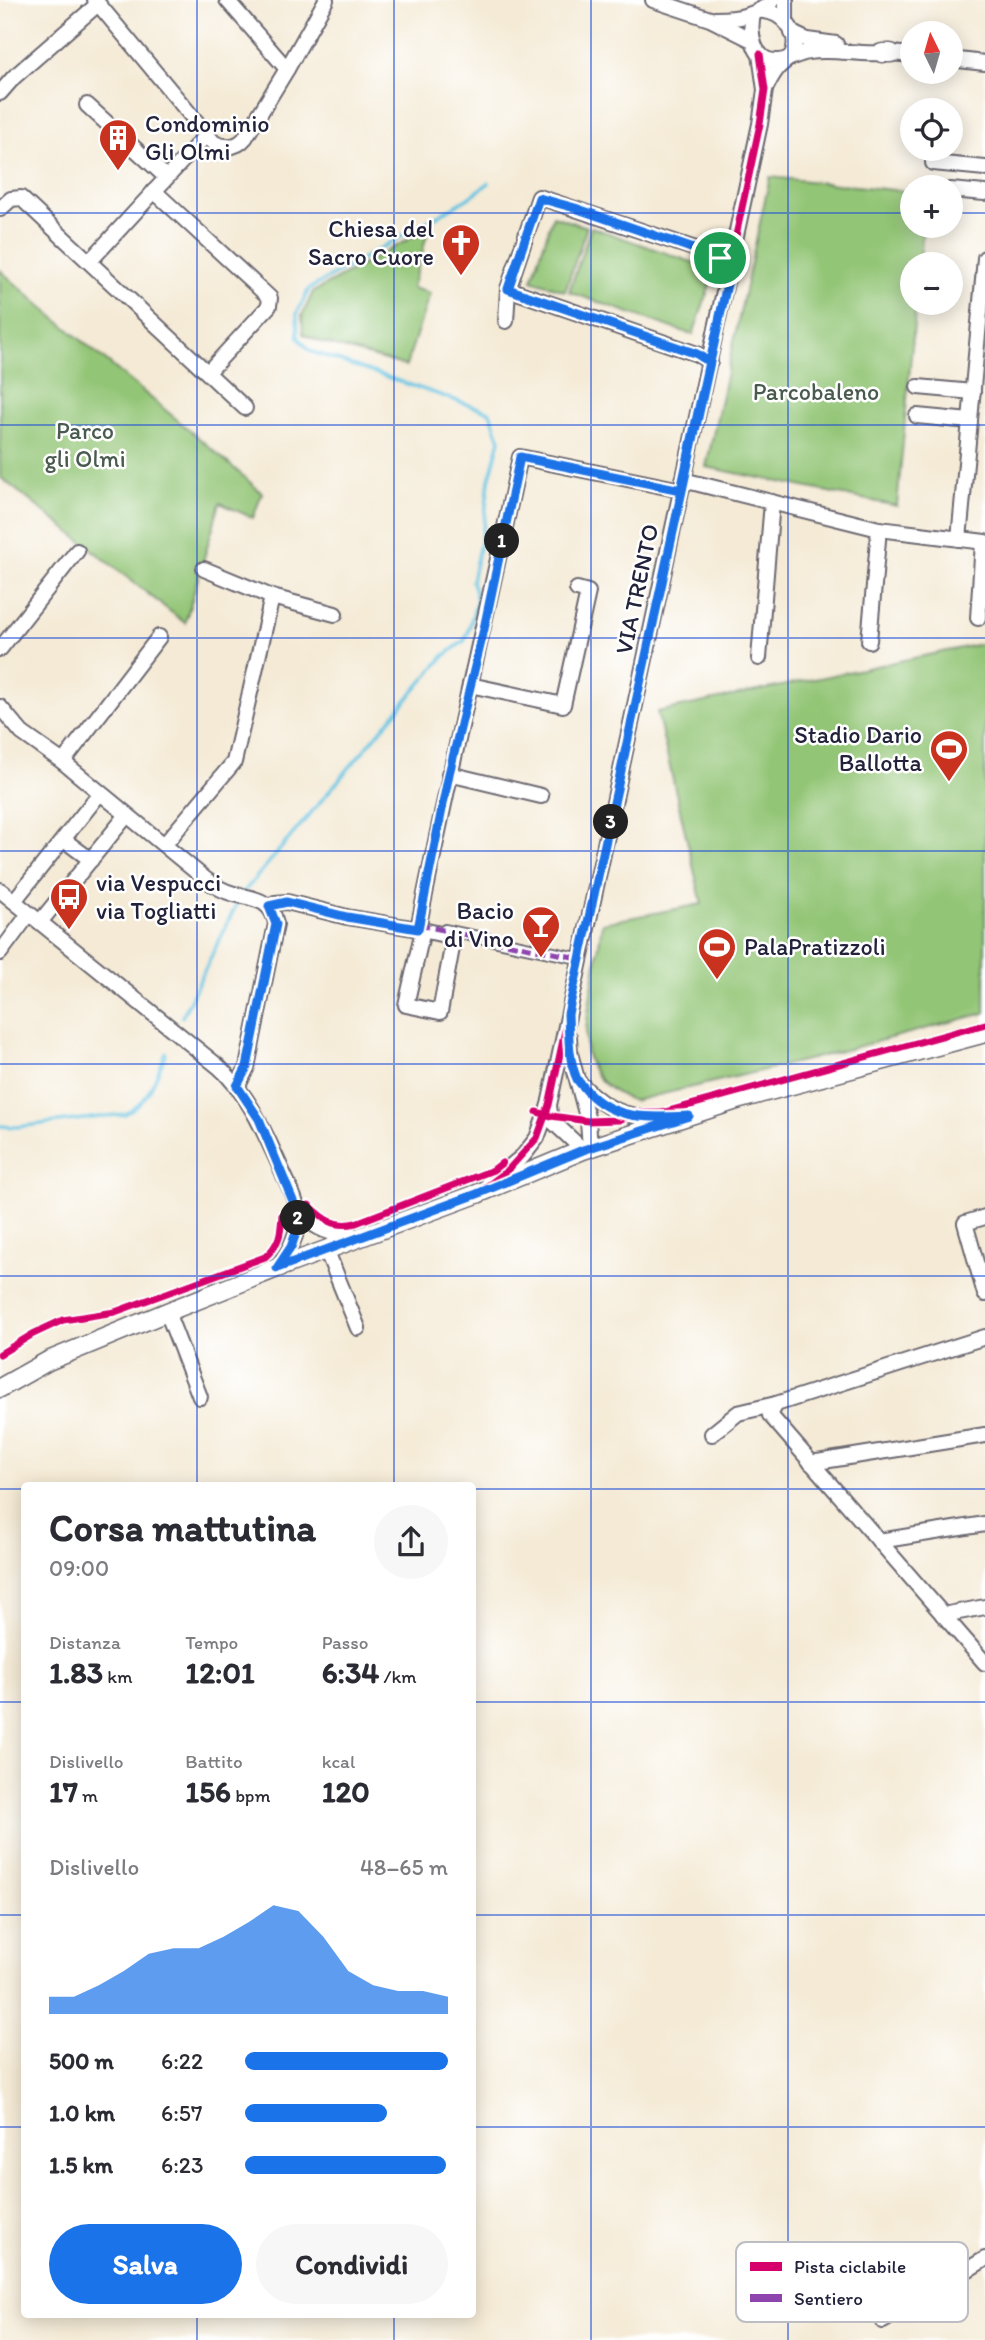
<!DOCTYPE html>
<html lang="it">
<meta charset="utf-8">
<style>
body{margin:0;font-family:Itim,sans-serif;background:#f7f7f7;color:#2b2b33;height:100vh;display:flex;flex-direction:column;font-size:26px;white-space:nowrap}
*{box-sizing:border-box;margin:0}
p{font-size:23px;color:#7c7c81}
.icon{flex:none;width:38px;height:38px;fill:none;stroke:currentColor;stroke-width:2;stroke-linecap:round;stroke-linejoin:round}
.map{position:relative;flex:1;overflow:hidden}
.side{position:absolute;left:21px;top:1482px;width:455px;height:836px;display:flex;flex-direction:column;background:#fff;border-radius:7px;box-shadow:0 4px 18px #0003}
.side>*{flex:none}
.needle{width:46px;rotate:355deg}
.buttons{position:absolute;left:900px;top:21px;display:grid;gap:14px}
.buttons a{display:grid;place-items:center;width:63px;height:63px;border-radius:50%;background:#fff;box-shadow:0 4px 18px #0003;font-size:35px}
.pin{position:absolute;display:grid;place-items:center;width:60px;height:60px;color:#fff;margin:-30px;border:4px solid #fff;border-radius:50%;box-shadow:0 2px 7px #0007}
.km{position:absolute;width:35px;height:35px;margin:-18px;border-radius:50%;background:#222;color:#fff;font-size:19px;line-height:35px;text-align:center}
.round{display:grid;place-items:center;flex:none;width:74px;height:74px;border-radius:37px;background:#f7f7f7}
.summary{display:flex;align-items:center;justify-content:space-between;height:119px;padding:0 28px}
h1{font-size:38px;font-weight:700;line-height:52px}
.metrics{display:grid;grid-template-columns:repeat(3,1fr);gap:10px;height:119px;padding:7px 28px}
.metrics div{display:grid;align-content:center}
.metrics b{font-size:30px;font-weight:700}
.metrics small{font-size:19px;font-weight:400}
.metrics p{font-size:19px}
.chart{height:196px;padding:14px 28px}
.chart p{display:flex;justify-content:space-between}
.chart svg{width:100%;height:126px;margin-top:7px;fill:#1a73e8;opacity:.7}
.button{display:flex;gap:14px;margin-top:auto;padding:14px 28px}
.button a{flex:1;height:80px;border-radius:42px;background:#1a73e8;color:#fff;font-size:28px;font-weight:700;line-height:80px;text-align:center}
.button a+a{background:#f7f7f7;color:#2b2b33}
ul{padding:0 28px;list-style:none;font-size:23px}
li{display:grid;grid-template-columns:112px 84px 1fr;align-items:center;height:52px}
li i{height:18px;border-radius:9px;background:#1a73e8}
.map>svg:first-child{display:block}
.green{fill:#92c575;stroke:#5a7458;stroke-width:2}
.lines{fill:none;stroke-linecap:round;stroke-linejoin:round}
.stream{stroke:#63c3e1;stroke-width:3.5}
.pedestrian-casing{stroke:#6c6871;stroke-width:14}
.minor-casing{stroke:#6c6871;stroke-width:18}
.tertiary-casing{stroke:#6c6871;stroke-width:21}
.pedestrian{stroke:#fff;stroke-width:10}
.minor{stroke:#fff;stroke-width:14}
.tertiary{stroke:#fff;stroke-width:18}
.quiet{stroke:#8e44ad;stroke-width:5;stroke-dasharray:10 5;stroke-linecap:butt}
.cycleway-casing{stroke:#fff;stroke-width:11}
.cycleway{stroke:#d6006c;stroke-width:7}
.route-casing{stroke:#fff;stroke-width:14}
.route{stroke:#1a73e8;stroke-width:9}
.grid{fill:none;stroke:#1d4ed8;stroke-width:2;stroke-opacity:0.55}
.labels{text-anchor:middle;stroke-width:5;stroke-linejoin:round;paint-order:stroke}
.poi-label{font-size:24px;fill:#22223b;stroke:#fff;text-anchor:start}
.park-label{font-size:24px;fill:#495b4f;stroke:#fff}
.street-label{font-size:24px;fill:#22223b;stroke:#fff}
.key{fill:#fff;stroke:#bdbdc4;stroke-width:2}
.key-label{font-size:19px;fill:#22223b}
</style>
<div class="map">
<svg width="985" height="2340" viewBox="0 0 985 2340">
<rect width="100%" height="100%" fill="#fff"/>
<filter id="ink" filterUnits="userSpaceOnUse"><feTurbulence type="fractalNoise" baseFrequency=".0143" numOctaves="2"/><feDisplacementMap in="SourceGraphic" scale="14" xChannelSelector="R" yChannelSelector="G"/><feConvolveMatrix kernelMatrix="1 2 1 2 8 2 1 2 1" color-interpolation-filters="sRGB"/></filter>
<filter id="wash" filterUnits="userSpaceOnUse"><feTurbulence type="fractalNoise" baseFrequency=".00686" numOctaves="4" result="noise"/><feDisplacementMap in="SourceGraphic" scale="28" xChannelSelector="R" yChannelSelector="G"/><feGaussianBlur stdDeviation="1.57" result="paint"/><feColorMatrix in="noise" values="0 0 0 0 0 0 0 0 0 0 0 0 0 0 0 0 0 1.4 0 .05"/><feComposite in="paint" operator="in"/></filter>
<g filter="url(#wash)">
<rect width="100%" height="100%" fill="#f4ead5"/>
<g class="green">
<path d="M770 177 912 192V226H923L920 264H912V303H916L897 506 706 467Z"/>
<path d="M553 216 587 227 565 291 532 280Z"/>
<path d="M591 227 715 270 693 335 569 292Z"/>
<path d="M429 228 412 288 430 293 406 366 321 342 303 334 302 316 313 292Z"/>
<path d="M0 270C85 347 177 416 262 493L253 518 220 503 185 623 0 477Z"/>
<path d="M985 643V1013L811 1059 633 1101C577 1077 583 1045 591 993 595 970 599 946 602 923L702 904 657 712Z"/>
</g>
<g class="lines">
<g class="stream">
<path d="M243 893 444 656 464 641 468 633 477 600 472 581 484 524 489 480 500 440 490 412 310 351 298 337 297 313 309 289 467 199 489 183"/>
<path d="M182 1017 239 899"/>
<path d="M0 1126 17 1127 125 1114C149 1103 156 1076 166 1053"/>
</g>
</g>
</g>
<g filter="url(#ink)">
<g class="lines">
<defs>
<path id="pedestrian" d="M445 930 573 957"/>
<g id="minor">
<path d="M95 0 214 143C226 148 237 148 245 138L287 69 227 0"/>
<path d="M653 0 710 19 752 40"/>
<path d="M786 0V22"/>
<path d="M763 11C782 12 800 32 793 52 791 59 781 63 777 69 772 75 769 82 765 89"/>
<path d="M753 15C749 32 753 63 777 61 788 61 798 53 809 52 832 48 858 55 882 53"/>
<path d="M715 19C737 19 758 16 773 0"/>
<path d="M792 33 807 40 836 44"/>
<path d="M891 53 912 55"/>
<path d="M950 59 985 63"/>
<path d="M287 69 326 0"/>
<path d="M0 93 14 77 98 4"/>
<path d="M87 105 166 177"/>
<path d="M933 163 985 168"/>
<path d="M950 190 985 193"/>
<path d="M154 191 270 298 269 306 208 372"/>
<path d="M0 209 11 199 21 198 245 408"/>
<path d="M90 261 207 134"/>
<path d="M506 321 508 289"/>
<path d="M710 362 697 354 508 289 539 197 732 261"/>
<path d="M918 387 973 392"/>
<path d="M917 416 970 421"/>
<path d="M683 480 879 529 985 542"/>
<path d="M959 539 985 258"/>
<path d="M204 569 272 597 335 614"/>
<path d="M978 618 983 542"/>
<path d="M869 641 879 529"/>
<path d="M0 649 77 551"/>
<path d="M759 658 772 502"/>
<path d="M470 685 563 705 588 592 577 589"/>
<path d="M0 707 22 733 63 762 204 878C213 885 222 891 234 894 254 899 272 899 276 924L247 1067 238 1086"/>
<path d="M63 762 159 637"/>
<path d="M449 774 541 796"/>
<path d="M64 840 91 860"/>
<path d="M165 844 234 762 272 597"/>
<path d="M0 890 219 1067C251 1097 265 1134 283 1173 288 1185 297 1200 298 1213 300 1234 288 1252 277 1268"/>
<path d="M14 901 100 793"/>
<path d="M269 906 275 903 287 902 347 917 418 929C449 771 487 615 520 457L681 490"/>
<path d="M40 922 127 815"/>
<path d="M418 929 454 937 440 1012 406 1005 423 930"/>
<path d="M0 953 29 914"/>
<path d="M569 1037 570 1053 588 1121 590 1148"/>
<path d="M582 1085C609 1115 635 1119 674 1117"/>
<path d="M549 1106 551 1120 583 1150"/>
<path d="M488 1185 523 1156 537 1138 549 1105 760 124 765 90 760 54"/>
<path d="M298 1213C319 1230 329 1235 357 1236"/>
<path d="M985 1217 965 1223 985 1294"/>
<path d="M326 1249 358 1328"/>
<path d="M167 1312 200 1397"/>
<path d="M776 1404 770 1415 985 1663"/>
<path d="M712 1434 738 1413 776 1404 985 1337"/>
<path d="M811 1463 985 1435"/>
<path d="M879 1541 985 1524"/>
<path d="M943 1615 985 1607"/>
<path d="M883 2321 985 2259"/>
</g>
<g id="tertiary">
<path d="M882 53H891"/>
<path d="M0 1388 48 1361 167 1312 277 1268 477 1194 583 1150 740 1099 985 1033"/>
</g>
</defs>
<use href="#pedestrian" class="pedestrian-casing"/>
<use href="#minor" class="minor-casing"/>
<use href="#tertiary" class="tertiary-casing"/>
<use href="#pedestrian" class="pedestrian"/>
<use href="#minor" class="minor"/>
<use href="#tertiary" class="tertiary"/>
<path class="quiet" d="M419 925 573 957"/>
<defs>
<g id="cycleway">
<path d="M537 1112 551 1116 588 1121 619 1120 635 1113H661L985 1024"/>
<path d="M477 1194 507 1171 537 1138 549 1105 760 124 765 90 760 54"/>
<path d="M0 1354 33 1334 63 1320 115 1312 265 1257C280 1244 281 1233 282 1214L309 1205C325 1220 334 1228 356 1223L493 1170 502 1163"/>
</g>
</defs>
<use href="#cycleway" class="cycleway-casing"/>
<use href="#cycleway" class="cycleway"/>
</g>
</g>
<g class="lines" filter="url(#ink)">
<defs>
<path id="route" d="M720 258 575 208 539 198 508 289 697 354 709 362 681 490 520 457 484 629 449 774 418 929 347 917 287 902 269 906 276 924 247 1067 237 1086 259 1119 298 1213 296 1233 291 1247 277 1268 477 1194 583 1150 689 1116C652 1118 614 1121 587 1091 584 1087 579 1083 577 1079 568 1059 569 1035 568 1014L732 261 720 258"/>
</defs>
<use href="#route" class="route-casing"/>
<use href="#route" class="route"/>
</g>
<path class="grid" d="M197 0V1486M394 0V1486M591 0V2340M788 0V2340M0 213H912M950 213H985M0 425H985M0 638H985M0 851H985M0 1064H985M0 1276H985M0 1489H24M472 1489H985M0 1702H24M472 1702H985M0 1915H24M472 1915H985M0 2127H24M472 2127H985M197 2315V2340M394 2315V2340"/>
<defs>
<symbol id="building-pin" viewBox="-11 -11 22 30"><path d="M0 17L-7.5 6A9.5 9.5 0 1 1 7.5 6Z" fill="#c8321e" stroke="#fff"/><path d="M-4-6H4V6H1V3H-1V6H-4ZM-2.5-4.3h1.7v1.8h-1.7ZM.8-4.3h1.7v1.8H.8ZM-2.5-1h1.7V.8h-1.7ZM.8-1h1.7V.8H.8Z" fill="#fff"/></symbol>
<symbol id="church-pin" viewBox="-11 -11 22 30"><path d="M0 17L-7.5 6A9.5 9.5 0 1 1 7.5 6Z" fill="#c8321e" stroke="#fff"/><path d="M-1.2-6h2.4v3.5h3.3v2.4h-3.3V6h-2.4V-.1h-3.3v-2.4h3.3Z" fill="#fff"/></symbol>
<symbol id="stadium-pin" viewBox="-11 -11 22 30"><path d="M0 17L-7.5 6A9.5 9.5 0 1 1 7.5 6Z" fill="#c8321e" stroke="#fff"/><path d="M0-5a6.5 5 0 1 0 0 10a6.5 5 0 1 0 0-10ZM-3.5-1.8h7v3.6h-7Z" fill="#fff"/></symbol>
<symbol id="bus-pin" viewBox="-11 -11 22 30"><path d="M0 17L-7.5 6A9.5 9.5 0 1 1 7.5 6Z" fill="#c8321e" stroke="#fff"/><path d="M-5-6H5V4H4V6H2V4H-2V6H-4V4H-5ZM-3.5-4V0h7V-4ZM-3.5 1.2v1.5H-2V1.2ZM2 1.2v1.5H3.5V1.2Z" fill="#fff"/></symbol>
<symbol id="bar-pin" viewBox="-11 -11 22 30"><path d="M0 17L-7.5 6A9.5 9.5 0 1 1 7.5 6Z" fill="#c8321e" stroke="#fff"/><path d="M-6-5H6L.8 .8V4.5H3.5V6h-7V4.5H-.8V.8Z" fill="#fff"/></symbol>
</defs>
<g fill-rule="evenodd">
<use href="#building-pin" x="96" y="116" width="44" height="60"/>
<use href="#church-pin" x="439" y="221" width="44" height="60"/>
<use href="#stadium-pin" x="927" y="727" width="44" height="60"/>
<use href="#bus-pin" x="47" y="875" width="44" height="60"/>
<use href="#bar-pin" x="519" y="903" width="44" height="60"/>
<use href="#stadium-pin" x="695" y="925" width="44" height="60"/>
</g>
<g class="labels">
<g class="poi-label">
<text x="145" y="132">Condominio<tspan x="145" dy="28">Gli Olmi</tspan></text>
<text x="434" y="237" text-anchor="end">Chiesa del<tspan x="434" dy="28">Sacro Cuore</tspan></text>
<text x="922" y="743" text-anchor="end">Stadio Dario<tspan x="922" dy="28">Ballotta</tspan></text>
<text x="96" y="891">via Vespucci<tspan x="96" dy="28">via Togliatti</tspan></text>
<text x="514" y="919" text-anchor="end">Bacio<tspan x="514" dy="28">di Vino</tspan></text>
<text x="744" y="955">PalaPratizzoli</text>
</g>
<g class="park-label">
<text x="816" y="400">Parcobaleno</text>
<text x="85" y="439">Parco<tspan x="85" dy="28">gli Olmi</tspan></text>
</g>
<g class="street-label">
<text transform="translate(637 589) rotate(-78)" y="8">VIA TRENTO</text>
</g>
</g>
<rect x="736" y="2242" width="232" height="80" rx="10" class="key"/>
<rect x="750" y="2262" width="32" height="9" fill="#d6006c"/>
<rect x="750" y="2294" width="32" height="8" fill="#8e44ad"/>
<g class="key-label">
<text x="794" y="2273">Pista ciclabile</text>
<text x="794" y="2305">Sentiero</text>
</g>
</svg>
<div class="buttons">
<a><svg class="needle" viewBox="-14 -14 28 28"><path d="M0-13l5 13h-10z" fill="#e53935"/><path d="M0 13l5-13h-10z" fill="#7c7c81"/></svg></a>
<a><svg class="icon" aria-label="locate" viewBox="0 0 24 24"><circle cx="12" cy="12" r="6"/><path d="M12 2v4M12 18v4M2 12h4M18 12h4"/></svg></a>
<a>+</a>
<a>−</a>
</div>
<div class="pin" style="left:720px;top:258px;background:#1e9e55"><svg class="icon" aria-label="arrive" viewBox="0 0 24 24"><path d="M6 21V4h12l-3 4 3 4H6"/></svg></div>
<b class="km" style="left:502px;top:541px">1</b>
<b class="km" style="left:298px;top:1218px">2</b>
<b class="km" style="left:611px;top:822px">3</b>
<section class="side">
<div class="summary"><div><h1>Corsa mattutina</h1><p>09:00</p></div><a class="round"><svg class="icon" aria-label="share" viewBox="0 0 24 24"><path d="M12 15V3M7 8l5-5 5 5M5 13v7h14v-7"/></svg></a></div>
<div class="metrics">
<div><p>Distanza</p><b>1.83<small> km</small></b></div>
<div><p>Tempo</p><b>12:01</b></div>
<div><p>Passo</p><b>6:34<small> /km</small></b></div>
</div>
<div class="metrics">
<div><p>Dislivello</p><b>17<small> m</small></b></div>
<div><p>Battito</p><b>156<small> bpm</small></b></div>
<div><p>kcal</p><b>120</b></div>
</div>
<div class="chart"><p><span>Dislivello</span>48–65 m</p>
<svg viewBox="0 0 160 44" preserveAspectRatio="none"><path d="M0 44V38L10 38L20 34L30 29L40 23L50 21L60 21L70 17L80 12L90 6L100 8L110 17L120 29L130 34L140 36L150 36L160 38V44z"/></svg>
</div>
<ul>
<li><b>500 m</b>6:22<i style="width:100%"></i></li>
<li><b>1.0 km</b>6:57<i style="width:70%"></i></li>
<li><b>1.5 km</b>6:23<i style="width:99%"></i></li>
</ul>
<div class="button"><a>Salva</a><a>Condividi</a></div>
</section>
</div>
